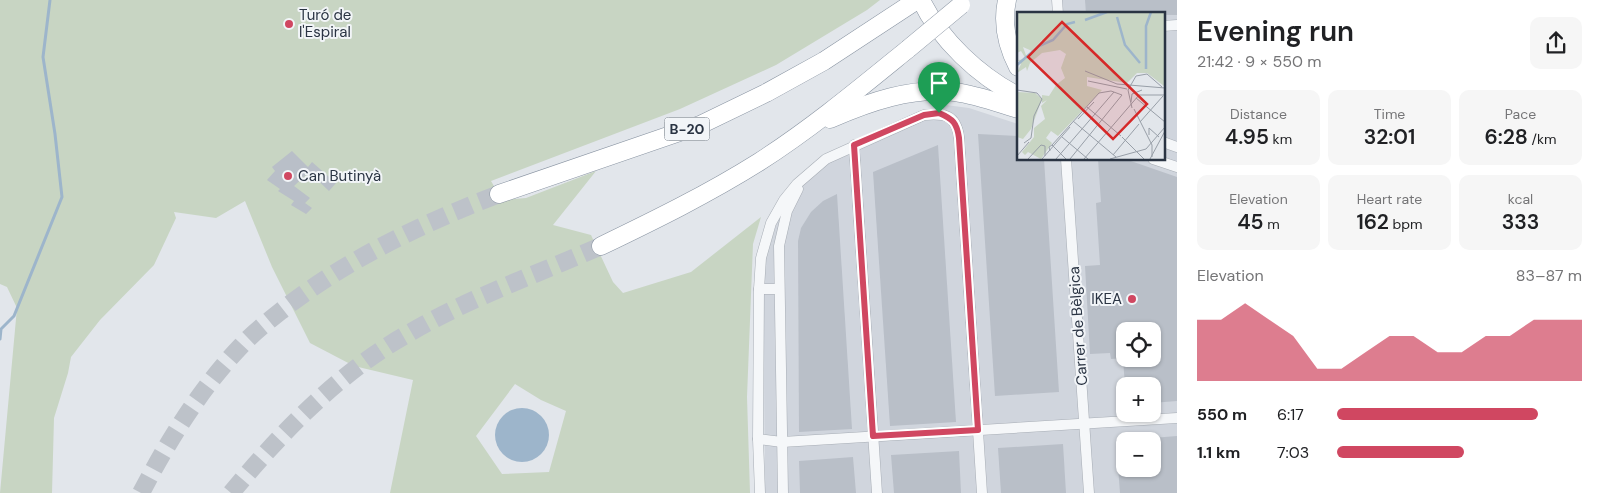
<!DOCTYPE html>
<meta charset="utf-8">
<style>
body{margin:0;font-family:"DM Sans",sans-serif;background:#f6f6f6;color:#202124;height:100vh;display:flex;flex-direction:column;font-size:19px;white-space:nowrap}
*{box-sizing:border-box;margin:0}
p{font-size:16px;color:#757577}
.icon{flex:none;width:28px;height:28px;fill:none;stroke:currentColor;stroke-width:2;stroke-linecap:round;stroke-linejoin:round}
.map{position:relative;flex:1;overflow:hidden}
.sheet{display:flex;flex-direction:column;background:#fff;width:425px}
.sheet>*{flex:none}
.tools{position:absolute;left:1116px;top:322px;display:grid;gap:10px}
.tools a{display:grid;place-items:center;width:45px;height:45px;border-radius:10px;background:#fff;box-shadow:0 1px 4px #0004;font-size:25px}
.pin{position:absolute;display:grid;place-items:center;width:42px;height:42px;color:#fff;margin:-51px -21px;border-radius:50% 50% 50% 0;rotate:-45deg;box-shadow:0 0 5px #0007}
.pin .icon{rotate:45deg}
.round{display:grid;place-items:center;flex:none;width:52px;height:52px;border-radius:10px;background:#f6f6f6}
.headline{display:flex;align-items:center;justify-content:space-between;height:85px;padding:0 20px}
h1{font-size:28px;font-weight:600;line-height:38px}
.stats{display:grid;grid-template-columns:repeat(3,1fr);gap:8px;height:85px;padding:5px 20px}
.stats div{display:grid;align-content:center;border-radius:10px;background:#f6f6f6;text-align:center}
.stats b{font-size:21px;font-weight:600}
.stats small{font-size:14px;font-weight:400}
.stats p{font-size:14px}
.chart{height:140px;padding:10px 20px}
.chart p{display:flex;justify-content:space-between}
.chart svg{width:100%;height:90px;margin-top:5px;fill:#d04761;opacity:.7}
ul{padding:0 20px;list-style:none;font-size:16px}
li{display:grid;grid-template-columns:80px 60px 1fr;align-items:center;height:38px}
li i{height:12px;border-radius:6px;background:#d04761}
main{display:flex;flex:1;min-height:0}
.map>svg:first-child{display:block}
.built{fill:#d0d5dd;fill-rule:evenodd}
.green{fill:#c8d5c3;fill-rule:evenodd}
.water{fill:#9db5cb}
.lines{fill:none;stroke-linecap:round;stroke-linejoin:round}
.stream{stroke:#9db5cb;stroke-width:3}
.building{fill:#b9bfc8}
.highway-tunnel{stroke:#bdc2c9;stroke-width:18;stroke-dasharray:18 9;stroke-linecap:butt}
.street-casing{stroke:#a7adb5;stroke-width:11}
.highway-casing{stroke:#8994a2;stroke-width:19}
.street{stroke:#f5f7f9;stroke-width:10}
.highway{stroke:#fff;stroke-width:18}
.highway-bridge-casing{stroke:#8994a2;stroke-width:19;stroke-linecap:butt}
.highway-bridge{stroke:#fff;stroke-width:18}
.route-casing{stroke:#fff;stroke-width:10}
.route{stroke:#d04761;stroke-width:6}
.poi-dot{fill:#d04761;stroke:#f2f5f8;stroke-width:2}
.labels{text-anchor:middle;stroke-width:4;stroke-linejoin:round;paint-order:stroke}
.shield{fill:#f2f5f8;stroke:#666e79;stroke-width:1}
.shield-label{font-size:14px;font-weight:bold;fill:#2a3443}
.poi-label{font-size:15px;fill:#2a3443;stroke:#f2f5f8;text-anchor:start}
.street-label{font-size:15px;fill:#2a3443;stroke:#f2f5f8}
.inset-river{fill:none;stroke:#9db5cb;stroke-width:2.5}
.inset-road{fill:none;stroke:#989fa8;stroke-width:1}
.view{fill:#d62828;fill-opacity:0.15;stroke:#d62828;stroke-width:2.5}
.inset-edge{fill:none;stroke:#2a3443;stroke-width:2.5}
</style>
<main>
<div class="map">
<svg width="1177" height="493" viewBox="0 0 1177 493">
<rect width="100%" height="100%" fill="#e2e6eb"/>
<path class="built" d="M1061 0H1177V493H765L763 266 780 213 791 194 848 145 946 105 969 108 1018 124V159H1163V14H1062ZM1125 331H1152V359H1125ZM1125 386H1152V414H1125ZM1125 441H1152V469H1125Z"/>
<path class="green" d="M0 0H880L867 10 776 65 680 109 491 181 502 200 526 198 596 171 553 225 591 235 613 282 623 293 691 272 761 217 753 244 747 397 750 493H390L413 380 354 366 310 343 272 267 245 201 216 218 174 212 176 218 154 265 100 320 71 357 68 373 54 418 52 493H0L17 308 7 287 0 284ZM515 384 541 400 566 411 549 472 502 474 476 436Z"/>
<circle class="water" cx="522" cy="435" r="27"/>
<g class="lines">
<path class="stream" d="M0 339 1 329 14 316 62 197 55 134 43 57 50 0"/>
</g>
<g class="building">
<path d="M1085 0H1177V15L1086 14Z"/>
<path d="M978 134 1018 136V159H1044L1059 392 995 396Z"/>
<path d="M938 145 956 422 890 426 873 172Z"/>
<path d="M292 151 308 167 312 162 336 183 329 191 309 172 294 186 310 198 305 203 312 208 306 214 291 205 294 201 278 191 280 189 267 180 275 171 272 167Z"/>
<path d="M1098 159H1125L1177 177V401L1152 403V386H1125L1123 359H1152V331H1125V358L1111 359 1110 353 1090 354 1085 266 1100 265 1096 203 1101 202Z"/>
<path d="M837 194 852 429 799 432 798 241 801 228 811 212 823 201Z"/>
<path d="M1177 436V493H1120L1116 440H1125V469H1152V438Z"/>
<path d="M1063 444 1066 493H1001L998 448Z"/>
<path d="M959 451 961 493H894L891 455Z"/>
<path d="M853 457 856 493H800L799 461Z"/>
</g>
<g class="lines">
<g class="highway-tunnel">
<path d="M141 493C168 441 200 389 241 346 254 332 271 319 286 307 351 257 424 223 499 194"/>
<path d="M231 493C282 432 340 371 411 332 471 297 538 274 601 246"/>
</g>
<defs>
<g id="street">
<path d="M1057 0 1058 14"/>
<path d="M1163 26 1177 25"/>
<path d="M1163 142 1177 147"/>
<path d="M854 145 877 493"/>
<path d="M1066 159 1089 493"/>
<path d="M1153 159 1177 167"/>
<path d="M759 289H779"/>
<path d="M758 439 782 442 1177 418"/>
<path d="M760 493 758 439 759 289 761 258 771 223 784 200 797 184 826 159 924 115C945 113 956 115 959 137L982 493"/>
<path d="M783 493 779 246 787 211 798 189"/>
</g>
<g id="highway">
<path d="M921 0C940 40 979 76 1018 96"/>
<path d="M1007 0C1002 23 1007 46 1018 67"/>
<path d="M830 119C869 102 911 87 955 92 977 95 998 103 1018 109"/>
<path d="M499 194 700 125 766 93 824 61 917 0"/>
<path d="M601 246C655 220 708 194 759 162 812 128 860 88 908 49"/>
</g>
</defs>
<use href="#street" class="street-casing"/>
<use href="#highway" class="highway-casing"/>
<use href="#street" class="street"/>
<use href="#highway" class="highway"/>
<defs>
<path id="highway-bridge" d="M908 49 961 5"/>
</defs>
<use href="#highway-bridge" class="highway-bridge-casing"/>
<use href="#highway-bridge" class="highway-bridge"/>
</g>
<g class="lines">
<defs>
<path id="route" d="M939 113C953 119 957 123 959 138L978 430 873 436 854 145 924 115Z"/>
</defs>
<use href="#route" class="route-casing"/>
<use href="#route" class="route"/>
</g>
<g class="poi-dot">
<circle cx="289" cy="24" r="5"/>
<circle cx="288" cy="176" r="5"/>
<circle cx="1132" cy="299" r="5"/>
</g>
<g class="labels">
<rect class="shield" x="664.5" y="117.5" width="45" height="23" rx="4"/>
<g class="shield-label">
<text x="687" y="134">B-20</text>
</g>
<g class="poi-label">
<text x="299" y="20">Turó de<tspan x="299" dy="17">l'Espiral</tspan></text>
<text x="298" y="181">Can Butinyà</text>
<text x="1122" y="304" text-anchor="end">IKEA</text>
</g>
<g class="street-label">
<text transform="translate(1078 326) rotate(-94)" y="5">Carrer de Bèlgica</text>
</g>
</g>
<g transform="translate(1017 12)">
<rect width="148" height="148" fill="#e2e6eb"/>
<path d="M0 0H147V74L130 61H120L110 71 70 65V74L85 78 41 124 34 119 29 126 35 131 24 147 11 140 8 143 5 140 17 125V116L28 107 24 94 30 88 25 91V83L32 84 39 73 48 66 44 56 49 42 43 38 25 41 13 51 10 59 9 55 0 61 4 52 1 48 9 47 4 39 0 41ZM25 28V33L10 46 6 35 15 39ZM0 80 18 81 25 87 14 117 6 127 0 125Z" fill="#c8d5c3" fill-rule="evenodd"/>
<path class="inset-river" d="M100 5 108 33 123 51M68 8 90 0M0 53 22 34 36 28 50 12 58 10M129 57V14L134 0"/>
<path class="inset-road" d="M68 59 100 72 148 76M71 69 110 77M0 78 20 81 25 87 17 104 14 126 7 131M119 86 148 110M114 90 115 82 125 78M70 95 104 124M115 96 111 78 119 64 130 62 145 75M117 97 135 133V145M61 107 77 90M56 109 99 145M123 110 146 84M132 123V116L142 125M45 125 71 147M105 125 127 147M35 133 82 81 94 79 105 83 53 147M33 139 32 135 35 133 49 147M96 143 122 112M0 144 12 130M11 147 24 133 28 134V144M25 147 53 115M39 147 97 80M67 147 122 83H148M93 147 129 137 148 115M133 147 148 119"/>
<path class="view" d="M45 10 130 92 96 127 11 45Z"/>
<rect width="148" height="148" class="inset-edge"/>
</g>
</svg>
<div class="tools">
<a><svg class="icon" aria-label="locate" viewBox="0 0 24 24"><circle cx="12" cy="12" r="6"/><path d="M12 2v4M12 18v4M2 12h4M18 12h4"/></svg></a>
<a>+</a>
<a>−</a>
</div>
<div class="pin" style="left:939px;top:113px;background:#1e9e55"><svg class="icon" aria-label="arrive" viewBox="0 0 24 24"><path d="M6 21V4h12l-3 4 3 4H6"/></svg></div>
</div>
<section class="sheet">
<div class="headline"><div><h1>Evening run</h1><p>21:42 · 9 × 550 m</p></div><a class="round"><svg class="icon" aria-label="share" viewBox="0 0 24 24"><path d="M12 15V3M7 8l5-5 5 5M5 13v7h14v-7"/></svg></a></div>
<div class="stats">
<div><p>Distance</p><b>4.95<small> km</small></b></div>
<div><p>Time</p><b>32:01</b></div>
<div><p>Pace</p><b>6:28<small> /km</small></b></div>
</div>
<div class="stats">
<div><p>Elevation</p><b>45<small> m</small></b></div>
<div><p>Heart rate</p><b>162<small> bpm</small></b></div>
<div><p>kcal</p><b>333</b></div>
</div>
<div class="chart"><p><span>Elevation</span>83–87 m</p>
<svg viewBox="0 0 160 44" preserveAspectRatio="none"><path d="M0 44V14L10 14L20 6L30 14L40 22L50 38L60 38L70 30L80 22L90 22L100 30L110 30L120 22L130 22L140 14L150 14L160 14V44z"/></svg>
</div>
<ul>
<li><b>550 m</b>6:17<i style="width:82%"></i></li>
<li><b>1.1 km</b>7:03<i style="width:52%"></i></li>
</ul>
</section>
</main>
